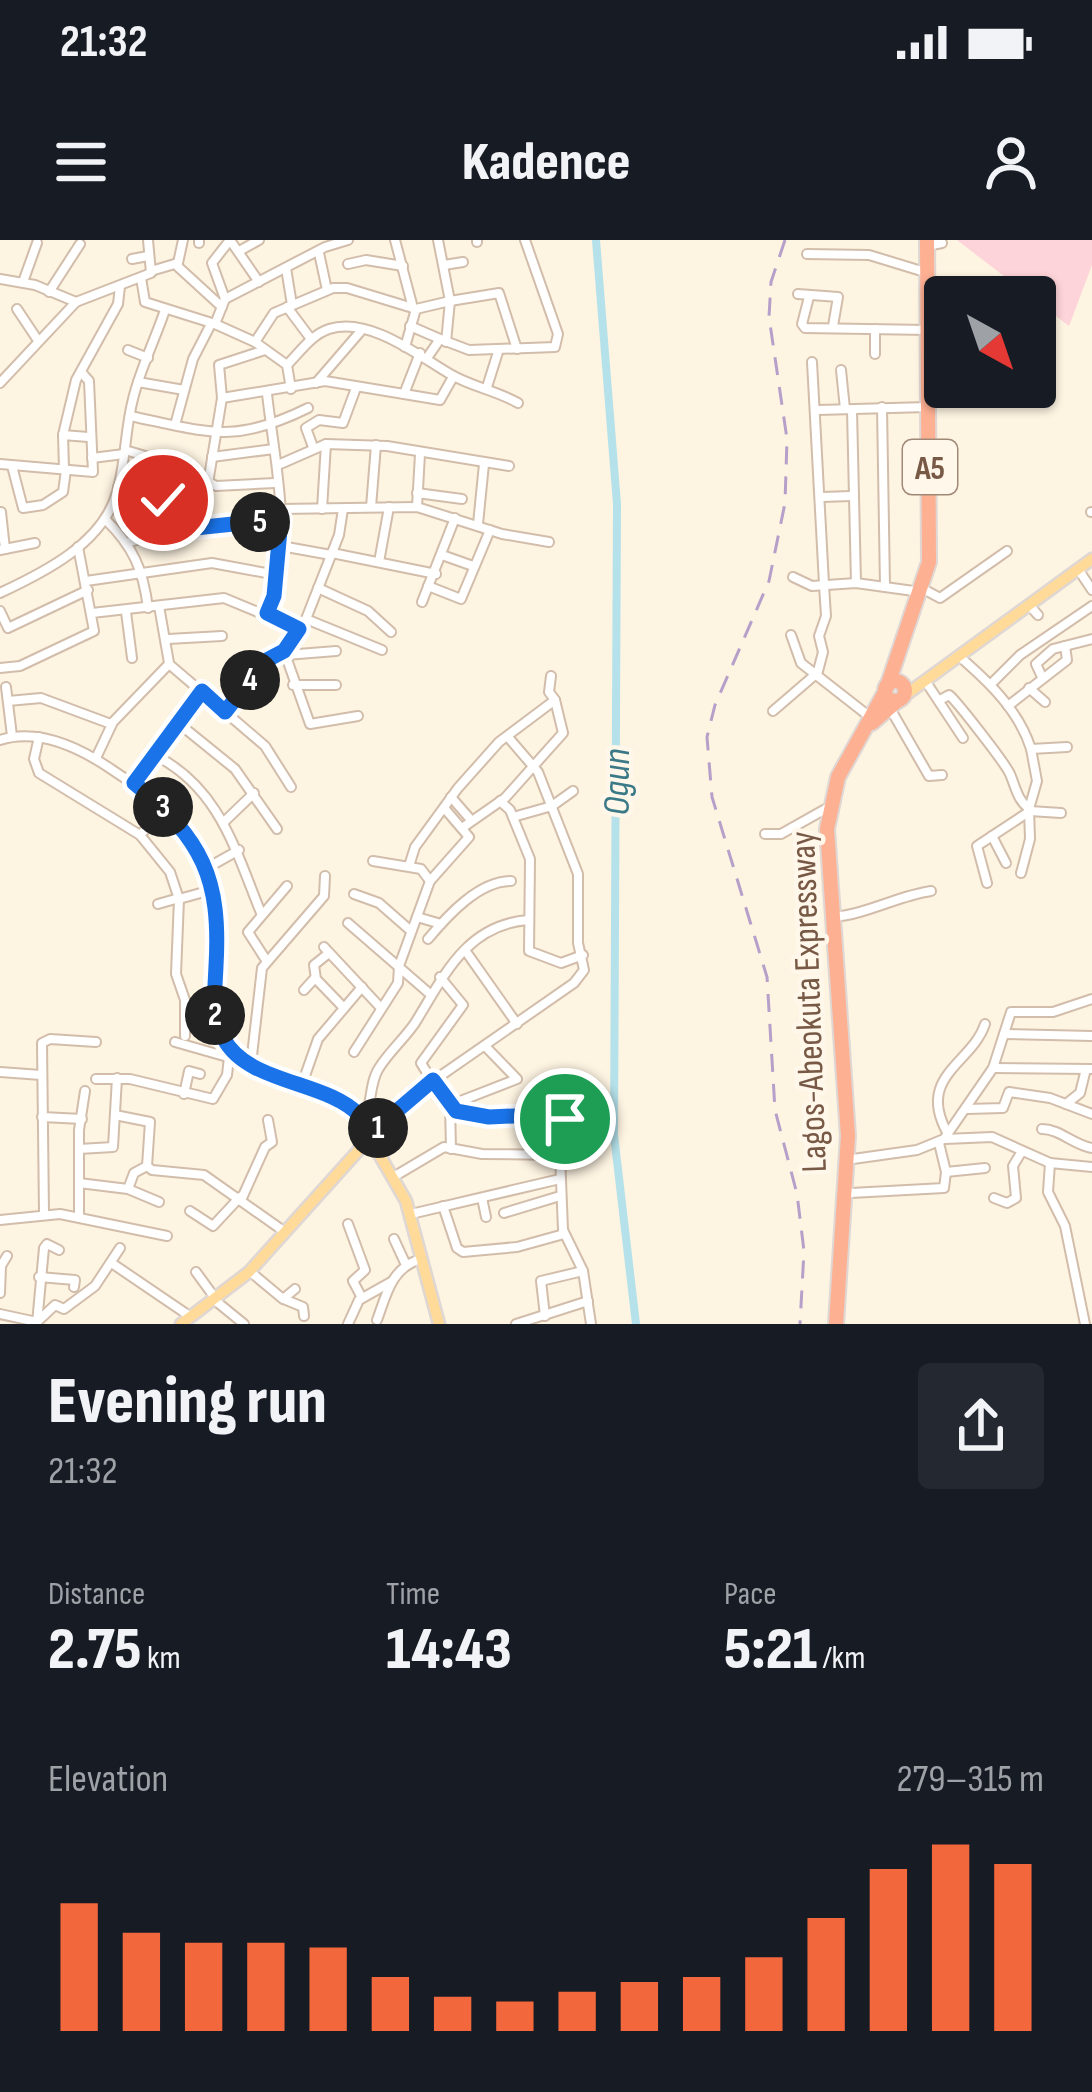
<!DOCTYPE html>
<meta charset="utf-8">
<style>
body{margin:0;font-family:"Sofia Sans Condensed",sans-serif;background:#242831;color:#f1f3f6;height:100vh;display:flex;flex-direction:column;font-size:45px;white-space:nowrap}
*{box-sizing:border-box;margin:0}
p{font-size:39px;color:#9ea1a6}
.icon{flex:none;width:66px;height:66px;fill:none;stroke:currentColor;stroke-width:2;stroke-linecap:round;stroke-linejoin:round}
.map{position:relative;height:1084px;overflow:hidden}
.details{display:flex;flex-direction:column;background:#171b24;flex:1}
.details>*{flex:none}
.needle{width:78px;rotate:140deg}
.fabs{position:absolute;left:924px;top:36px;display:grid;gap:24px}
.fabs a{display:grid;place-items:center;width:132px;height:132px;border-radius:12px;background:#171b24;box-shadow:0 3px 9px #0004;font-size:60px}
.pin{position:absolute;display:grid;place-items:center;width:102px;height:102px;color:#fff;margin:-51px;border:6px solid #fff;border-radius:50%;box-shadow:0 3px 12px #0007}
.km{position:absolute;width:60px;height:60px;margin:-30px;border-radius:50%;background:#222;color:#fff;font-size:33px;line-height:60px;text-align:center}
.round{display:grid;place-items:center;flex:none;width:126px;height:126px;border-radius:12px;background:#242831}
.summary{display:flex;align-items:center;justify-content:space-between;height:204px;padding:0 48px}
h1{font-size:66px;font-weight:800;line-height:90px}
.metrics{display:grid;grid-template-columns:repeat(3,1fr);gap:18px;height:204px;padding:12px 48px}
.metrics div{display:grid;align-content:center}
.metrics b{font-size:60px;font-weight:800}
.metrics small{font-size:33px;font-weight:400}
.metrics p{font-size:33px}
.chart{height:336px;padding:24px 48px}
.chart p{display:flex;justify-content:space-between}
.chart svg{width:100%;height:216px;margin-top:12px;stroke:#f3673c;stroke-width:6}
.status{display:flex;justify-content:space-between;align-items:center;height:84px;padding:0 60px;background:#171b24;direction:ltr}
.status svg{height:33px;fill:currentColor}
header{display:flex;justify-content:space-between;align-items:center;height:156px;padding:0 48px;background:#171b24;font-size:54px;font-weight:800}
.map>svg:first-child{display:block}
.medical{fill:#fdd4d9}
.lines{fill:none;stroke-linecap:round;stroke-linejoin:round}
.river{stroke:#b5e1ea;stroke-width:8}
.minor-casing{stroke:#d2bdaa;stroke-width:12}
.major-casing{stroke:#dfd7d3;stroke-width:15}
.highway-casing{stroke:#dfd7d3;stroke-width:18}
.minor{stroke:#fff;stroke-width:8}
.major{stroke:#ffda98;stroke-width:10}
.highway{stroke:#feb093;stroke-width:14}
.rail{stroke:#b6a0c9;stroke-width:3;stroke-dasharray:18 12;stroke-linecap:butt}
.route-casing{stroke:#fff;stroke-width:24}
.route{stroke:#1a73e8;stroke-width:15}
.labels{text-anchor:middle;stroke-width:9;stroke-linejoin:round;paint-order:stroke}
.shield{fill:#fff7ea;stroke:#a08877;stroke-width:3}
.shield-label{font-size:33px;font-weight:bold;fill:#785946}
.street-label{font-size:36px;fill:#785946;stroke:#fff7ea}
.water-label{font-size:39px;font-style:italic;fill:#3b7987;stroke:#fff7ea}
</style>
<div class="status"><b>21:32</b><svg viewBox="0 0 49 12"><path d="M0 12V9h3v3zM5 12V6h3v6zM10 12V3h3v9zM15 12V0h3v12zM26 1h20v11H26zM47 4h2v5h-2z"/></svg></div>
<header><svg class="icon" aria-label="menu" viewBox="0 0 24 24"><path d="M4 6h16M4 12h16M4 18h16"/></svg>Kadence<svg class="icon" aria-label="person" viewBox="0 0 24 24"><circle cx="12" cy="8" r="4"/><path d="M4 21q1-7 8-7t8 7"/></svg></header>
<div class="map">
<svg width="1092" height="1084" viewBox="0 0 1092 1084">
<rect width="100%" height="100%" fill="#fef4e2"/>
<path class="medical" d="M957 0H1092V25L1069 86Z"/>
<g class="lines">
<path class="river" d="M596 0 617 264 614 895 636 1084"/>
<defs>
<g id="minor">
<path d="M395 0 413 68"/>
<path d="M438 0 450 61 499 53 517 109"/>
<path d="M477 0V2"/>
<path d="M935 0 932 5 942 3"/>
<path d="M199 3V0"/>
<path d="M241 10 259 0"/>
<path d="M319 13 327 50"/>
<path d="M807 14 869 15 928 33"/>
<path d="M132 19 148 16"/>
<path d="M175 24 222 67"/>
<path d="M348 24 366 20 403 26"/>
<path d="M444 25 463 22"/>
<path d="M286 28 292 65"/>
<path d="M151 31 178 23 183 0"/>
<path d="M141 38 145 62 215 84 255 102 287 125 291 149"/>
<path d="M0 39 35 45 76 62"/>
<path d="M23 42 37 3"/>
<path d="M49 52 80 4"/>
<path d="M798 54 838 57 833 86"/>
<path d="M809 57 802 84 805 88 928 90"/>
<path d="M225 59 212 23 230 0 259 42"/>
<path d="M287 67 311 99"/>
<path d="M17 69 37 99"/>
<path d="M215 84 225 59 325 7 348 0"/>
<path d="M410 86 440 99"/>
<path d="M255 102 274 73 333 48H347L416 69 450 61 446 102"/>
<path d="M405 107 416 69"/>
<path d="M128 110 148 118"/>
<path d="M875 114V89"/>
<path d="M427 118 440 99 469 110 555 107 558 94 525 0"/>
<path d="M812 122 824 344"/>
<path d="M287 125C300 112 311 95 329 89 369 76 419 116 450 134 472 147 495 150 518 163"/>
<path d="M841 130 845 169"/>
<path d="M138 142 184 150"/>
<path d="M0 143 76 62 151 33 148 0"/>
<path d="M316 143 360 92"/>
<path d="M487 147 499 109"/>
<path d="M267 154C275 225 295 304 267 373"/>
<path d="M404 154 440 160 453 137"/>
<path d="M222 158 325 141 404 154 420 113"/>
<path d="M882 167 885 347"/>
<path d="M818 170 928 167"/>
<path d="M852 170 856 343"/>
<path d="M130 176C208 192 233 205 308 168"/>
<path d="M175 185 193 119 210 86"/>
<path d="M63 195 76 140 118 64 120 46"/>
<path d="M313 207 306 188 319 180 343 183 356 148"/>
<path d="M125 210 179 226 216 246 275 243"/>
<path d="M212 217 274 209"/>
<path d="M92 218 124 214"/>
<path d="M0 224 93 232 89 141 82 133"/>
<path d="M278 225 326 204 387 206 509 226"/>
<path d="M12 226 23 268 43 265 63 252 66 230"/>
<path d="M64 229 63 195 88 197"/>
<path d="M208 243 222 158 219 125 265 110"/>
<path d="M118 247C156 249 171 260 195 288"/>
<path d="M417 253 462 259"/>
<path d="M822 257 851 256"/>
<path d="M371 267 376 205"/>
<path d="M417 267 420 214"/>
<path d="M280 269 417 267 502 294 549 302"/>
<path d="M322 269 326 204"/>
<path d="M1091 272H1092"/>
<path d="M105 279C133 306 143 329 148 368"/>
<path d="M478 284 484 224"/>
<path d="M129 302 186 288 281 279"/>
<path d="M281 306 331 315"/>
<path d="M5 309 35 303"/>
<path d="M0 310 5 309 1 272"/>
<path d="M332 313 436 334"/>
<path d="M442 315 473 326"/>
<path d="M379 322 389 267"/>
<path d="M1078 329 1092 350"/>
<path d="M793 337 812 346 856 343 921 352"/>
<path d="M86 341 212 323 277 335"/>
<path d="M428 346 461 359 490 290"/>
<path d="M318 348 368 371 391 392"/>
<path d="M927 351 940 358 1007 311"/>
<path d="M0 353C45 332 103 303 117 252 126 221 125 189 133 159 140 129 155 100 165 70"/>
<path d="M422 362 455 278"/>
<path d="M1029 365 1038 375"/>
<path d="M159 366 169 423"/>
<path d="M0 371 8 388 88 350"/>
<path d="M126 372 132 418"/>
<path d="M92 373 224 358 299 389"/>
<path d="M306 379 382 410"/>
<path d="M791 395 801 423 870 477"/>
<path d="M168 399 222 396"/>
<path d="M284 411 310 484 358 476"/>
<path d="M286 415 336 411"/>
<path d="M960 417C990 443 1019 471 1031 509L1067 507"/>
<path d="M0 428 20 426 94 391 78 307"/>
<path d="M817 435 823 412 819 396 826 376 824 345"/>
<path d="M1042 437 1036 424 1053 409 1092 399"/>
<path d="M926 442 963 498"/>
<path d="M991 444 1020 415 1092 366"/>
<path d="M293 445H336"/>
<path d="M6 447 12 496"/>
<path d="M1029 448 1045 462"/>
<path d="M940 460 949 455C956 460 1005 523 1010 534 1016 548 1017 559 1029 569L1030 599 1021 633"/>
<path d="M8 461 41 458 111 484"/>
<path d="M1008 466 1067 420 1065 406"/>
<path d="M891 470 929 536 942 535"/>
<path d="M773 471 816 434"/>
<path d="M225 472 268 417 284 411 306 379 339 295 343 269"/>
<path d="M177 482 235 529 277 589"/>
<path d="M39 497 34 519 39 533 140 595 170 632 179 659 176 734 185 760V796"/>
<path d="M0 500C38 488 80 508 111 529 195 584 222 624 216 725 215 752 211 781 227 805 247 835 324 854 356 872L369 899"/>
<path d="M152 514C219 545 236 612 261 673"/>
<path d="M96 518 113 482 169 424 265 506 291 547"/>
<path d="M134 543 202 451"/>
<path d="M451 557 471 580"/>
<path d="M500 561 510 570 530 619 529 711 561 723 583 715"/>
<path d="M1029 569 1037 541 1031 509"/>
<path d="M513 577 552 566 573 551"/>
<path d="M225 581 254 553"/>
<path d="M462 588 505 558 563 493 555 460 549 452 551 436"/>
<path d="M765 594H781L829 567"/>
<path d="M140 595 165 569"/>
<path d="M992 596 1006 623"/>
<path d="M373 621 421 629 430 641"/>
<path d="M409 626 415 607 458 548 499 502 555 460"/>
<path d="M207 628 239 610"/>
<path d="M987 643 977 606 1030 571 1061 573"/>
<path d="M354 654 379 663 411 691"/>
<path d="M179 659 215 649"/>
<path d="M158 664 179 658"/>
<path d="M417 677 441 684"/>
<path d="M833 677C868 674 897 656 931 651"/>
<path d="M348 683 430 754"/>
<path d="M428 699C448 675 479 641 511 641"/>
<path d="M324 707 381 768"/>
<path d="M329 713 314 725 316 739 344 768"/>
<path d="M467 713 517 784"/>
<path d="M266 720 248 692 287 646"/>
<path d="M304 750 315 738"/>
<path d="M1004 794 1092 796"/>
<path d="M175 802 231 818"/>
<path d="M354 812 398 743 399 726 430 641 469 597 445 569"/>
<path d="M251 824 262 728 324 656 325 636"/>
<path d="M993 828 1092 829"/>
<path d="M0 832 41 835"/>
<path d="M96 839H130L213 859 227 835 229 817"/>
<path d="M433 840 456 871 481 876H565L560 915 563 990 583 1031 591 1084"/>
<path d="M432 841 421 823 463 765 440 737"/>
<path d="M301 847 318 799 362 747"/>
<path d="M184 854 189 831 200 834"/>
<path d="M1066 864 1080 853 1086 829"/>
<path d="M450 865 517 839 485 806"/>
<path d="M450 865 451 909"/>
<path d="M967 869 1003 868 1009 852 1050 858 1092 874"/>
<path d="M115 875 150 882 147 926"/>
<path d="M42 877 82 879"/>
<path d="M364 882C372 866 369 843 379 828 389 812 404 799 415 783 444 736 466 685 528 680"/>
<path d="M1042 889C1060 889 1073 905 1092 908"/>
<path d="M948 894C915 836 972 824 985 784"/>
<path d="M371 899 423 848 574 743 584 730 578 703V634L538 532 508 497"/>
<path d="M945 899 992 897 1050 923 1092 927"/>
<path d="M79 909 113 907 117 838"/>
<path d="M853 919 917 910 944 899 993 828 1011 772H1053L1092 759"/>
<path d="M1050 923 1048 952 1065 986 1085 1084"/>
<path d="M147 926 152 930 204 935 285 992"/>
<path d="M946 932 985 928"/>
<path d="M395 936 444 907 482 914 560 915"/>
<path d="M79 943 128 949 159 962"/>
<path d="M128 949 134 933 147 926"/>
<path d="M851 953 944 948 946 932 939 903"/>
<path d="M242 958 265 907 272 902 268 880"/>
<path d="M482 958 486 977"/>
<path d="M994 958 1007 963 1016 958 1013 926 1022 911"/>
<path d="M443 966 457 1008 463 1012 517 1007 564 994"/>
<path d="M190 971 213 986 240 957"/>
<path d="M504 973 560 956"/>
<path d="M44 974 42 803 50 799 96 802"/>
<path d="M411 974 560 939"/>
<path d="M79 976V890L85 851"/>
<path d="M0 980 60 974 167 996"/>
<path d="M348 984 365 1030 353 1041 362 1058"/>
<path d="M394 999 406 1025"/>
<path d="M113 1024 191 1077"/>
<path d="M196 1032 215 1058"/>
<path d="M253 1034 283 1059 295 1049"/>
<path d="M39 1037 75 1040 74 1047"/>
<path d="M0 1053 1 1026 7 1016"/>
<path d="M286 1060 303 1067 304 1076"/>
<path d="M217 1062 244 1084"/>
<path d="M0 1074 37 1082"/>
<path d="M545 1076 541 1041 583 1031"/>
<path d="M377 1080C386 1056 391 1029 418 1020"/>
<path d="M37 1082 55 1065 64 1069 95 1046 120 1008"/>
<path d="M37 1083 44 1008 47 1004 59 1010"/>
<path d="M348 1084 359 1060 391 1042"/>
<path d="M516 1084 588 1061"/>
</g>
<g id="major">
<path d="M900 459 1092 319"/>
<path d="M372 902 406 961 439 1084"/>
<path d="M181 1084 249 1032 366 902"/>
</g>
<g id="highway">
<circle cx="895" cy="451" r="10"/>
<path d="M887 447 929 322 927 0"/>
<path d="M872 483 896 462"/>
<path d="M836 1084 848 896 827 589 838 537 885 452"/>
</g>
</defs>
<use href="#minor" class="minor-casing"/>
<use href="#major" class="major-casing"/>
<use href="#highway" class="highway-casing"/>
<use href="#minor" class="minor"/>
<use href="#major" class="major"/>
<use href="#highway" class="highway"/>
<path class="rail" d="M785 0 771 42 769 77 787 199 785 263 769 341 715 465 707 497 712 557 767 737 775 870 797 954 804 1011 800 1084"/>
</g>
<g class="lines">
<defs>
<path id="route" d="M163 260 177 264 195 288 281 279 274 356 267 373 299 389 284 411 265 421 225 472 202 451 134 543C203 600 221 638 216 726 215 751 211 777 224 799 248 844 327 841 359 875 365 881 367 892 370 899L385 881 433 840 456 871 489 877 560 874 565 879"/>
</defs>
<use href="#route" class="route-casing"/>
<use href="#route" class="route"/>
</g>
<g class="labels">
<rect class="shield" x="903" y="200" width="54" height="54" rx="9"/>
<g class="shield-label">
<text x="930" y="239">A5</text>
</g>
<g class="street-label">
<text transform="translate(807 762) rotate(-92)" y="13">Lagos-Abeokuta Expressway</text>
</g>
<g class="water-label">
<text transform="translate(615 542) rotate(-90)" y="14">Ogun</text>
</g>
</g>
</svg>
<div class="fabs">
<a><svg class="needle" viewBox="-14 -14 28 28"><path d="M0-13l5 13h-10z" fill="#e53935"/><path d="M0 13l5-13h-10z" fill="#9ea1a6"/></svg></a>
</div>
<div class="pin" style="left:565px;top:879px;background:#1e9e55"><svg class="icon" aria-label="arrive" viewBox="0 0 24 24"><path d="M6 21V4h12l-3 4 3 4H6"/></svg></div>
<div class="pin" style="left:163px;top:260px;background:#d93025"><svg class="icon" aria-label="check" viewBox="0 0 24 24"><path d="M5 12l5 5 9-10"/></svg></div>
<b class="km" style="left:378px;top:888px">1</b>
<b class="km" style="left:215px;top:775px">2</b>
<b class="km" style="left:163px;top:567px">3</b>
<b class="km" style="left:250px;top:440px">4</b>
<b class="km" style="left:260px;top:282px">5</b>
</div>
<section class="details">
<div class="summary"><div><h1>Evening run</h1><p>21:32</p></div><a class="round"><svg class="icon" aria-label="share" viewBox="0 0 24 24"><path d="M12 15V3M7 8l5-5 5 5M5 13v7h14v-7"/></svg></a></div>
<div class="metrics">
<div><p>Distance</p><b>2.75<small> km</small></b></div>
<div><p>Time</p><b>14:43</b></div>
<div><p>Pace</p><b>5:21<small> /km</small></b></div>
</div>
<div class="chart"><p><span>Elevation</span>279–315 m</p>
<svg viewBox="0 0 160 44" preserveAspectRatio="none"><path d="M5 44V18M15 44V24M25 44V26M35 44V26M45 44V27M55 44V33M65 44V37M75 44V38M85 44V36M95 44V34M105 44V33M115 44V29M125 44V21M135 44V11M145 44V6M155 44V10"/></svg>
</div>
</section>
